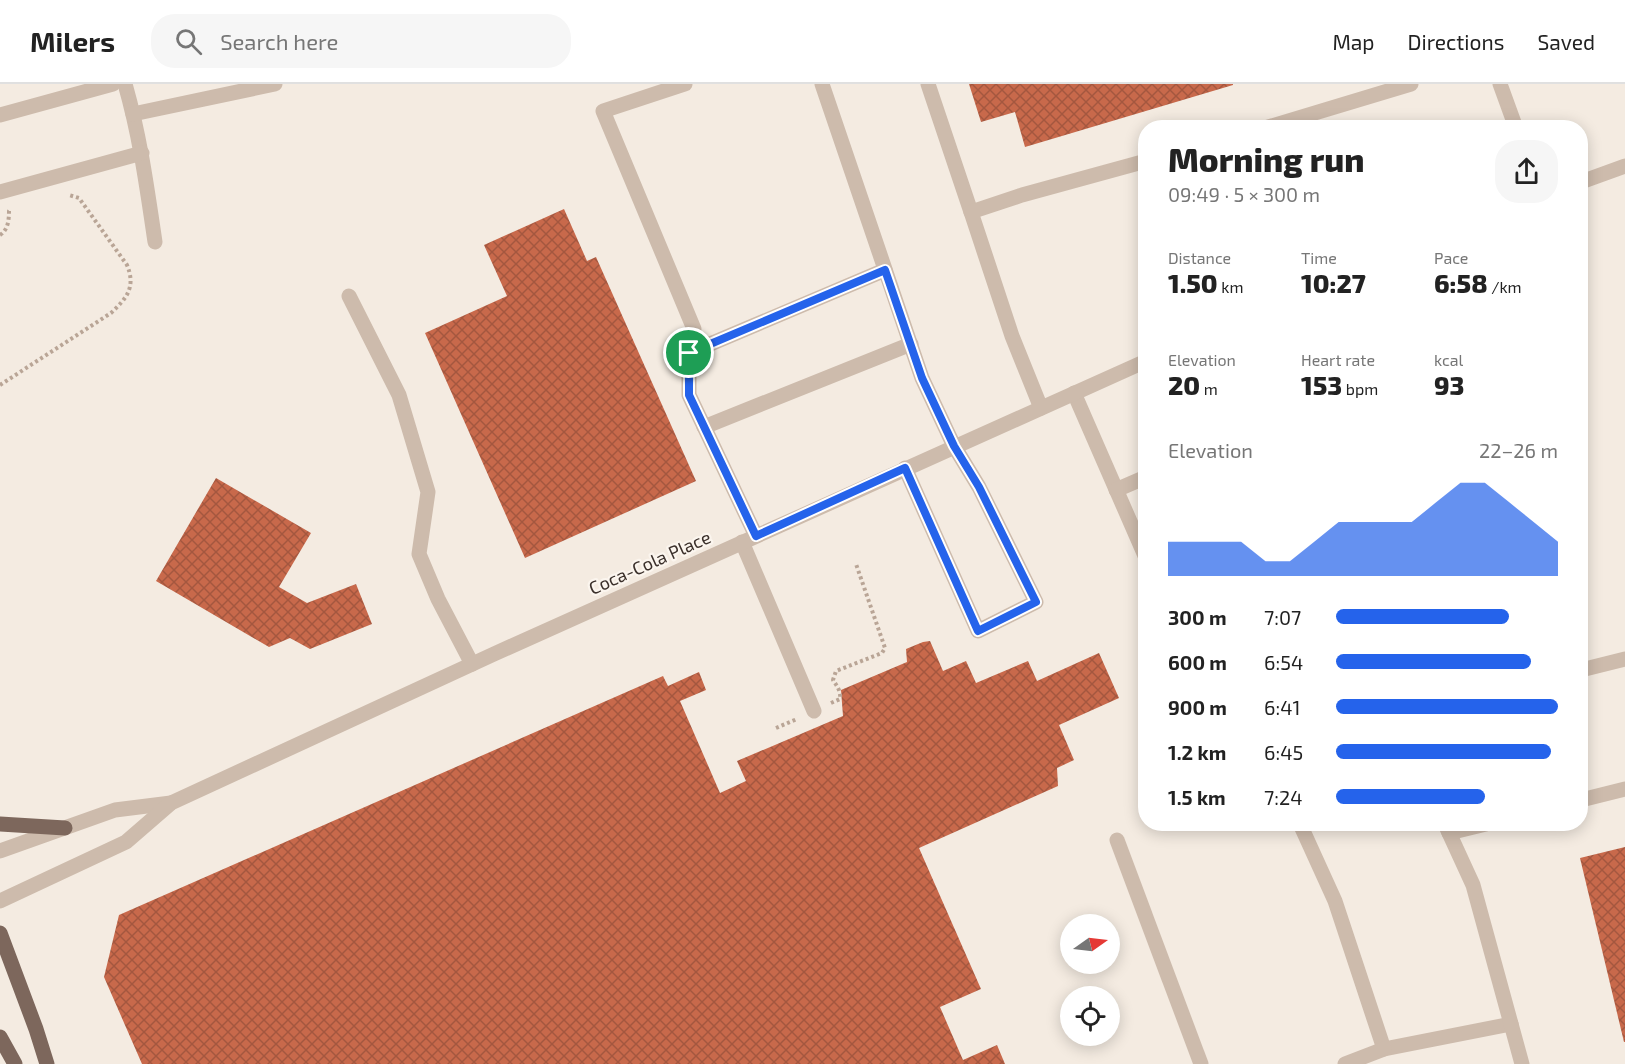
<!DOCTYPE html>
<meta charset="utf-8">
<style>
body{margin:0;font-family:"Exo 2",sans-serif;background:#f6f6f6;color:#222;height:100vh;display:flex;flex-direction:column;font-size:22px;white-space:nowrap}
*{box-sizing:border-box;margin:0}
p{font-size:20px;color:#767676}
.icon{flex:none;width:33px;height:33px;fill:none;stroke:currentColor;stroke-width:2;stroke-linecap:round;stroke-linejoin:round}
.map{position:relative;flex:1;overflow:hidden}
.side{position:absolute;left:1138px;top:36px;width:450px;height:711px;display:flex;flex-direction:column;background:#fff;border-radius:24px;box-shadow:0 3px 15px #0003}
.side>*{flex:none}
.needle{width:39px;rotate:76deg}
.controls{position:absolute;left:1060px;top:830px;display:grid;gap:12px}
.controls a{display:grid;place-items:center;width:60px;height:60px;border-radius:50%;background:#fff;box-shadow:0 3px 15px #0003;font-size:30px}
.pin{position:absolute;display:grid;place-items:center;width:51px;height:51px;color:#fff;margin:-26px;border:3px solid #fff;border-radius:50%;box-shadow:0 2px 6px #0007}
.round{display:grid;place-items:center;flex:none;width:63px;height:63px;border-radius:24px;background:#f6f6f6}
.overview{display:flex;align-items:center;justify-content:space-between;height:102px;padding:0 30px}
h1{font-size:33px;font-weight:800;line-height:45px}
.metrics{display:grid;grid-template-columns:repeat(3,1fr);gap:9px;height:102px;padding:6px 30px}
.metrics div{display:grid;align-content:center}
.metrics b{font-size:26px;font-weight:800}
.metrics small{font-size:16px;font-weight:400}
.metrics p{font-size:16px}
.chart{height:168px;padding:12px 30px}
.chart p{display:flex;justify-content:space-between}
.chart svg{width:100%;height:108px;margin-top:6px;fill:#2563eb;opacity:.7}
ul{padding:0 30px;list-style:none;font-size:20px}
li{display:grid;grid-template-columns:96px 72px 1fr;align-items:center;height:45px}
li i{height:15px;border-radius:8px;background:#2563eb}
header{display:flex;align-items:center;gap:36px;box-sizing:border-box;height:84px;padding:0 30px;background:#fff;border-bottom:2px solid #e0e0e0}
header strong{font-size:28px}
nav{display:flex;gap:33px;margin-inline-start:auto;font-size:21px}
.search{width:420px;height:54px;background:#f6f6f6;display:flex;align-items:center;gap:15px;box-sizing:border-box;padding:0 21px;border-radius:24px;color:#767676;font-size:22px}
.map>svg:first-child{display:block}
.building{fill:url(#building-cross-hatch)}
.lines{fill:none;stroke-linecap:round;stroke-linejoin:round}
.path{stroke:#b9a596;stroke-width:4;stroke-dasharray:3 3;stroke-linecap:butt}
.service{stroke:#cdbbac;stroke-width:15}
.tertiary{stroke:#cdbbac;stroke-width:15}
.primary{stroke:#7d675c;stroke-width:15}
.route-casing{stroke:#fff;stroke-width:12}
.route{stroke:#2563eb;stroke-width:8}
.labels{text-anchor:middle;stroke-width:4.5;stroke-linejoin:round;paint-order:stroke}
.street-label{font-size:18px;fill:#3b302b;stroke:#fbf5ee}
</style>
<header>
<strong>Milers</strong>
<div class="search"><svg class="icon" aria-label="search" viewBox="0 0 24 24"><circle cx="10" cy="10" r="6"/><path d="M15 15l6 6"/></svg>Search here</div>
<nav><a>Map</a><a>Directions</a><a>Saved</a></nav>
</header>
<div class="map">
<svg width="1625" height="980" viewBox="0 0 1625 980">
<defs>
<pattern id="building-cross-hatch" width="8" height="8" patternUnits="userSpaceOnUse" patternTransform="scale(1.5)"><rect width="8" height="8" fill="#c8694b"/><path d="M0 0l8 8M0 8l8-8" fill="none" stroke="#a4573f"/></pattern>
</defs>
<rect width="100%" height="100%" fill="#f4ebe1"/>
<g class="building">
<path d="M969 0H1233V1L1025 63 1015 28 981 38Z"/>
<path d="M564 125 587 177 596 173 696 397 525 474 425 249 507 212 484 161Z"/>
<path d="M216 394 311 449 279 503 307 519 356 500 372 540 310 565 290 554 269 563 156 497Z"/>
<path d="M930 557 943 587 966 577 976 599 1028 577 1037 597 1099 569 1119 614 1059 641 1074 676 1057 684 1058 702 919 764 981 905 940 923 963 976 997 961 1005 980H142L104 893 119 831 663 592 668 602 699 588 706 606 680 617 720 709 746 697 737 677 843 632 841 606 907 578 906 565 923 558Z"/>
<path d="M1625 763V958H1624L1580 774Z"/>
</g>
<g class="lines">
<g class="path">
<path d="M0 151C8 146 9 136 9 127L10 126"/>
<path d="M0 301 111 229C127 214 136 203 127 181L79 114 69 111"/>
<path d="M831 619 840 615C841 607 837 602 833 596L836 587 882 569 885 564 856 480"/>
<path d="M776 644 797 635"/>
</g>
<g class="service">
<path d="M125 0C140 52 147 104 155 158"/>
<path d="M685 0 603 27 694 245 689 269V311L756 452"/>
<path d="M822 0 922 294 954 362 979 403 1036 518 978 547 905 384"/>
<path d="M928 0 971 128"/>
<path d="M1500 0 1516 44"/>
<path d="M133 30 275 0"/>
<path d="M0 31 113 0"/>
<path d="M1265 44 1411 0"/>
<path d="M0 108 142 69"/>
<path d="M349 212 399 311 428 408 419 470 438 515 472 580"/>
<path d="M689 269 885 186"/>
<path d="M1074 309 1146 474"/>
<path d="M1041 324 1012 252 971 128 1022 111 1146 77"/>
<path d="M704 343 911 260"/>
<path d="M1116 406 1146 393"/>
<path d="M742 458 814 627"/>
<path d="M1581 586 1625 575"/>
<path d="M1581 716 1625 705"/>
<path d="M1300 740 1335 817 1384 965 1511 940"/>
<path d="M1445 740 1473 801 1522 980"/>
<path d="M1449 749 1486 740"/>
<path d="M1117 756 1201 980"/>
<path d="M1345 980 1384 965"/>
</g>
<g class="tertiary">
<path d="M1581 98 1625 82"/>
<path d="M0 767 115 726 171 719"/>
<path d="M0 817 126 758 171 719 494 570 1146 277"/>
</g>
<g class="primary">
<path d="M0 740 65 744"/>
<path d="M0 849 36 945 47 980"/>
<path d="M0 953 15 980"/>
</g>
</g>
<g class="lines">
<defs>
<path id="route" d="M885 186 922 294 954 362 979 403 1036 518 978 547 905 384 756 452 689 311V269Z"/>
</defs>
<use href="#route" class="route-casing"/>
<use href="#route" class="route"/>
</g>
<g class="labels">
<g class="street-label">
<text transform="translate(650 479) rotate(-24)" y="6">Coca-Cola Place</text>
</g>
</g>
</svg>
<div class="controls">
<a><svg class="needle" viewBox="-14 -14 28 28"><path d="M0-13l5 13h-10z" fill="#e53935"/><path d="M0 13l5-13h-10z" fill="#767676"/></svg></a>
<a><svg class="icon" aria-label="locate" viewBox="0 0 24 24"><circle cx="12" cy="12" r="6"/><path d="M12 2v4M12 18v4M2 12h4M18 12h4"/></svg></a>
</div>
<div class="pin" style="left:689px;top:269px;background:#1e9e55"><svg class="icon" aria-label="arrive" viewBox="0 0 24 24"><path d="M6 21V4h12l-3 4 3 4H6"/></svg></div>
<section class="side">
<div class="overview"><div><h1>Morning run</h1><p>09:49 · 5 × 300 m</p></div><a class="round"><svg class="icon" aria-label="share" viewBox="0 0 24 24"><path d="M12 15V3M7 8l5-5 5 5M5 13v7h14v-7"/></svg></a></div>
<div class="metrics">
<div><p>Distance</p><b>1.50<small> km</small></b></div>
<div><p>Time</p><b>10:27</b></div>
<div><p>Pace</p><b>6:58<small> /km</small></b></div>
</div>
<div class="metrics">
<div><p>Elevation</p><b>20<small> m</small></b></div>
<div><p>Heart rate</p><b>153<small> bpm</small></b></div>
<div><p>kcal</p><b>93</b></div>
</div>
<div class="chart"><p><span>Elevation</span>22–26 m</p>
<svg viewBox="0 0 160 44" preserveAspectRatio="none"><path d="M0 44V30L10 30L20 30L30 30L40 38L50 38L60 30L70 22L80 22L90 22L100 22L110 14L120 6L130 6L140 14L150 22L160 30V44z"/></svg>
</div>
<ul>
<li><b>300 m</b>7:07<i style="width:78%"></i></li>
<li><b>600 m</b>6:54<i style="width:88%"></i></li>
<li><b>900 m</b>6:41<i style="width:100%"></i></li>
<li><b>1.2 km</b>6:45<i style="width:97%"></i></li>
<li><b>1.5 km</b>7:24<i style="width:67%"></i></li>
</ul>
</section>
</div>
